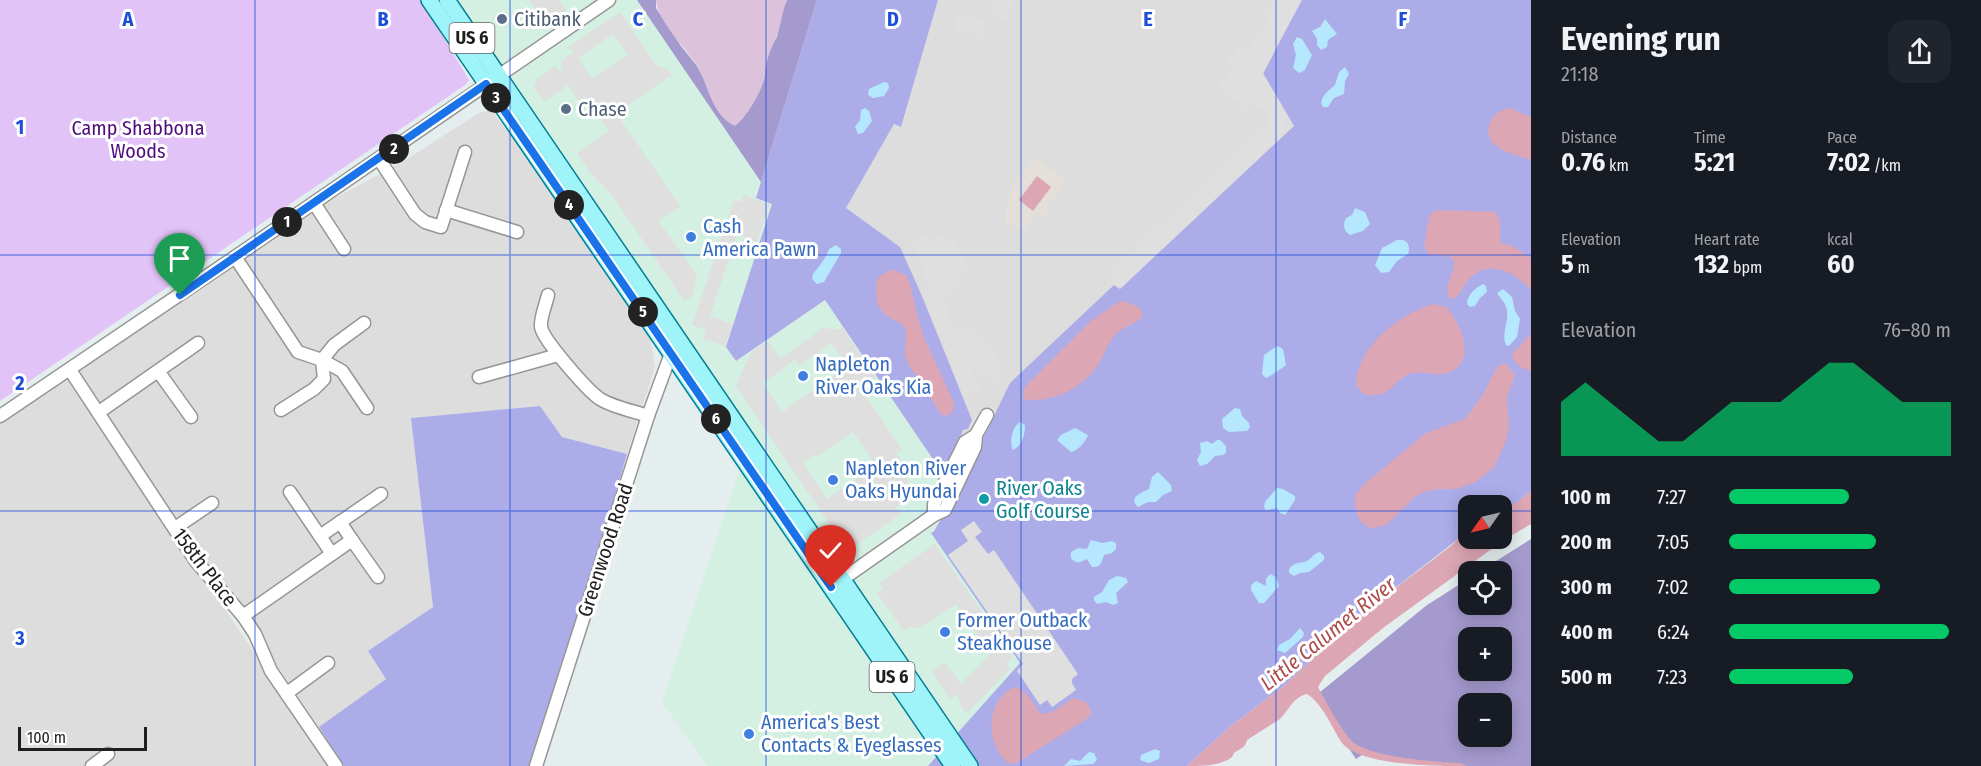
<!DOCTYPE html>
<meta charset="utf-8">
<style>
body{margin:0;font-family:"Fira Sans Condensed",sans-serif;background:#20242c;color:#f1f3f6;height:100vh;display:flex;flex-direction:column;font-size:22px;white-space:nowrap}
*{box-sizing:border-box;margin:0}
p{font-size:20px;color:#9ea1a6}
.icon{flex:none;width:33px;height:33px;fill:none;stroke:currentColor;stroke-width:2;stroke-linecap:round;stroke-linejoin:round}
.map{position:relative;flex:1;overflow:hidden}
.sheet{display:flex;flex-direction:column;background:#171b24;width:450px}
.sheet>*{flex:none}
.needle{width:39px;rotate:236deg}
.tools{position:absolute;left:1458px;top:495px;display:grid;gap:12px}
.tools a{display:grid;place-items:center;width:54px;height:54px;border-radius:12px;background:#171b24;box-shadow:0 3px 15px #0003;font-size:30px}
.scale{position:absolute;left:18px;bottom:15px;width:129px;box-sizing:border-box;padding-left:6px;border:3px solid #1f1f1f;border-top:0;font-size:16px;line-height:21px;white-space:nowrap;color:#1f1f1f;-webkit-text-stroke:4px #fff;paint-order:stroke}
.pin{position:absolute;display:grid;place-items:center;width:51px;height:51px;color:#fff;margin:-62px -26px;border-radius:50% 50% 50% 0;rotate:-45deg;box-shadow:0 0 6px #0007}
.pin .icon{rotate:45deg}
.km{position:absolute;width:30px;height:30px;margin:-15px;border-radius:50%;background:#222;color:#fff;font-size:16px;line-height:30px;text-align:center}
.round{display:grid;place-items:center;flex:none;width:63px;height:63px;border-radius:18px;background:#20242c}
.headline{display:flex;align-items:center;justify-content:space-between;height:102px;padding:0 30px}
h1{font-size:33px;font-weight:700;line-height:45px}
.figures{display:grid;grid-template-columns:repeat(3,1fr);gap:9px;height:102px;padding:6px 30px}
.figures div{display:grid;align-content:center}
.figures b{font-size:26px;font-weight:700}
.figures small{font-size:16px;font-weight:400}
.figures p{font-size:16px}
.chart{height:168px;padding:12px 30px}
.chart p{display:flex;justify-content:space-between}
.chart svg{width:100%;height:108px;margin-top:6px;fill:#04c967;opacity:.7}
ul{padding:0 30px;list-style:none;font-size:20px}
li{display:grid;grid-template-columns:96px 72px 1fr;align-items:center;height:45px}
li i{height:15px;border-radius:8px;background:#04c967}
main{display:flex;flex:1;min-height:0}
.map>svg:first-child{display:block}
.residential{fill:#dcdddc}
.commercial{fill:#d4f0e3}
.grass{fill:#acace8}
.forest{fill:#a59ace;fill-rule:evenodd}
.wetland{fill:#ddc2dc}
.sand{fill:#b5e8fe}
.park{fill:#e2c3f8}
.parking{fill:#dfdfdf;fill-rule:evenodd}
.plaza{fill:#e5dfd9}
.water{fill:#dca6b5}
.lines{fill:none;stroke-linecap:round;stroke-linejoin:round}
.minor-casing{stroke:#969696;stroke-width:15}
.major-casing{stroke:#037d96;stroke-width:18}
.minor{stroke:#fff;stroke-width:12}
.major{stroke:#9ff4fa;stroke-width:15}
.route-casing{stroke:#fff;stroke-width:12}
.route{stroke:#1a73e8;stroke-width:8}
.grid{fill:none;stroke:#1d4ed8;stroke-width:1.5;stroke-opacity:0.55}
.service-dot{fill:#5c6f8a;stroke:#fff;stroke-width:2}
.shop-dot{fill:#3f7fe0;stroke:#fff;stroke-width:2}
.culture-dot{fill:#0f9aa8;stroke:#fff;stroke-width:2}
.labels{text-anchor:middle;stroke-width:6;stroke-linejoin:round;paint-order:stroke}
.shield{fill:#fff;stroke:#626262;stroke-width:1.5}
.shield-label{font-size:18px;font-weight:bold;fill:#1f1f1f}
.service-label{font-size:20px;fill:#4e5e75;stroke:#fff;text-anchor:start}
.park-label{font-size:20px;fill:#4e0e7c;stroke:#fff}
.shop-label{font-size:20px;fill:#366cbe;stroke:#fff;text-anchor:start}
.culture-label{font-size:20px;fill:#0d838f;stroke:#fff;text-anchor:start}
.street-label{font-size:20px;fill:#1f1f1f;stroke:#fff}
.water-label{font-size:21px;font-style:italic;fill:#ad4c4c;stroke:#fff}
.grid-label{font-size:20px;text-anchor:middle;font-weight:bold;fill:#1d4ed8;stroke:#fff;stroke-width:6;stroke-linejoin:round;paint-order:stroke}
</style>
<main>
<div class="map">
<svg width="1531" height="766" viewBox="0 0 1531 766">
<rect width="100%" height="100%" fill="#e5eeef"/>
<g class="residential">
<path d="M938 0H1302L1264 73 1294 126 1120 289 1114 285 956 492 945 477 963 430 968 429 972 420 922 296 846 208 894 124 901 127Z"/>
<path d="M491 110 526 154 649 331 655 367 627 454 562 437 539 406 411 418 433 607 368 651 386 679 319 727 75 371 326 203 404 161 479 113Z"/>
<path d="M68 375 330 766H0V421Z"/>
</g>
<g class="commercial">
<path d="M454 0H637L761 182 756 198 773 204 726 347 736 361 825 300 956 492 931 533 1021 663 956 735Z"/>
<path d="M740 468 937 756 928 766H707L662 702Z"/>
</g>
<g class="grass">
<path d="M817 0H938L901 127 894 124 846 208 900 247 922 296 972 420 968 429 963 430 945 477 825 300 736 361 726 347 772 204 756 198Z"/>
<path d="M1302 0H1531V491L1516 504 1509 507 1468 506V529L1466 533 1351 622 1284 686 1231 726 1187 766H928L1020 663 931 533 934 531 959 488 1010 383 1114 285 1120 289 1294 126 1263 73Z"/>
<path d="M540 406 562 437 627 454 591 578 532 766H344L319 727 386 679 368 651 433 607 411 418Z"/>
</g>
<g class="forest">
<path d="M637 0H656V8L681 46 697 66 706 83 748 111 764 80 766 63 771 47 777 37 782 11 787 0H817L761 182Z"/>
<path d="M1531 539V766H1448L1365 753 1356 759 1314 697 1427 605 1468 579V604H1502V572L1480 571ZM1468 638H1502V670H1468ZM1468 704H1502V736H1468Z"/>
</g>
<path class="wetland" d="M656 0H787C781 14 782 23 777 35 774 44 769 52 766 61 765 67 765 73 764 79 761 93 746 118 735 126 726 122 719 114 715 106 708 94 705 80 698 67 687 49 657 21 656 0Z"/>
<g class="sand">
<path d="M1325 19 1337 34 1328 40 1327 47 1321 50 1317 45V39L1312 31 1320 27Z"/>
<path d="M1297 37 1302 39 1312 55 1305 70 1299 73 1293 68 1296 55 1293 44Z"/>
<path d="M1345 67 1349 74 1345 81 1344 94 1334 98 1328 107H1323L1321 103C1323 93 1329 91 1335 85L1339 72Z"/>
<path d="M884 82 888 83 889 88 884 96 873 98 868 95 869 89Z"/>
<path d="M865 108 869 111 872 121 863 133 858 134 855 127 860 120 861 110Z"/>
<path d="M1355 208 1365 212 1370 224 1363 231 1350 235C1343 231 1343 224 1346 218L1352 215Z"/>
<path d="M1397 240C1407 238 1411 245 1408 254L1397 261 1389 272 1381 273 1375 265 1382 248Z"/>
<path d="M836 245 841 249V253L824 282 817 284 812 279 813 274C819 266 826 259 829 249Z"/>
<path d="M1483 284 1486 286 1487 292 1480 298 1475 306 1470 307 1467 304C1467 295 1475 288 1483 284Z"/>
<path d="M1503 289 1512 297 1515 311 1520 319 1517 337 1509 346 1506 345C1501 334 1509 322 1507 310 1505 302 1501 299 1497 293Z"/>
<path d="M1277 346 1283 349 1286 365C1285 366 1268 378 1266 378L1262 374 1264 355Z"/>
<path d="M1235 408 1240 409 1242 416 1249 423 1250 427 1247 431 1229 432 1223 428 1222 419Z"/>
<path d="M1020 422 1025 425C1025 436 1022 445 1013 450 1009 442 1012 427 1020 422Z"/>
<path d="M1075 428 1088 435C1086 441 1078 451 1071 452L1057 440 1061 435Z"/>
<path d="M1217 440H1220L1226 446V453L1223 455 1215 456 1207 464 1200 466 1197 460 1201 452 1200 443 1207 441 1212 444Z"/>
<path d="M1158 472 1171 485 1172 491 1163 495 1156 502H1148L1138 507C1128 497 1141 493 1149 489L1152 477Z"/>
<path d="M1277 488 1283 489 1295 496V500L1285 515 1280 513 1277 508 1266 510 1264 507 1265 502Z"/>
<path d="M1091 540 1102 543 1112 541 1116 543V549L1112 553 1104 555C1102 561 1101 568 1092 567L1087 559C1081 562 1076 565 1071 558V552L1078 548 1087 549Z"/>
<path d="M1320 552 1324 556V560L1309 572 1300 573 1294 576 1289 573V569C1295 561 1299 564 1307 561 1312 558 1313 554 1320 552Z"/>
<path d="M1270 574 1276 577 1279 586 1264 603H1259L1251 590V585L1256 581 1266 586V579Z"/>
<path d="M1117 576 1126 578 1128 582 1116 593 1118 603 1113 605 1106 602 1097 604 1094 600V597L1102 592 1109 580Z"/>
<path d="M1300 628 1304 633 1303 637 1285 653 1277 650 1279 645 1290 639Z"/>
<path d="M1155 749 1160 751 1159 759 1149 763 1140 760 1141 755Z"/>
<path d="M1089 752 1094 753 1097 760 1093 764 1064 766 1071 759 1080 761Z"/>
</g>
<path class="park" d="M0 0H421L469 80 465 85 0 401Z"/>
<g class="parking">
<path d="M529 0H559L567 11 546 25Z"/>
<path d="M994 0H1011L1007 20 991 17Z"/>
<path d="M1272 0H1300L1263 74 1289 118 1283 125 1288 129 1120 288 1108 276 1268 123 1266 113 1253 103 1248 109 1219 87 1233 68 1227 63 1239 47 1246 52 1270 20 1264 15Z"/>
<path d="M620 12 656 65 667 69 672 75 616 113 680 206 659 221 697 276 692 296 684 301 612 195 591 174 577 153 609 131 586 97 578 101 568 85 544 102 534 88 537 79 555 66 559 71 562 70 561 61 574 52 567 48ZM611 35 617 39 628 55 592 79 578 58Z"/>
<path d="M957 14 987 20 985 35 954 30Z"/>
<path d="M744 195 770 204 757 242 737 235 710 316 733 324 725 346 703 339 706 330 692 325 734 200 741 202Z"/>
<path d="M927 236 930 241 937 237 946 238 948 243 956 240 968 270 962 272 957 284 949 287 950 291 943 294 953 326 963 336 968 329 1000 355 995 361 1004 369 993 382 970 362 974 357 971 355 968 360 980 390 964 397 924 296 931 290 912 242Z"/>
<path d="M842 327 876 377 860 388 902 449 896 453 903 464 908 482V498L896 507 901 514 854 546 850 539 843 544 736 386 751 352 768 341 781 358 823 328 837 330ZM831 343 847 366 782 412 763 383 795 360 800 365ZM853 432 876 465 827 499 803 463 816 454 818 456Z"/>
<path d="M974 521 982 532 975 537 988 554 994 550 1078 674 1072 679V683L1076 690 1052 707 1047 700 1040 705 1017 671 1023 664 948 555 968 541 961 530Z"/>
<path d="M935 544 1013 657 1006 663 1011 668 967 713 962 708 957 694 950 699 932 672 945 662 961 684 990 654 956 604 920 628 910 627 904 631 877 593 883 589 879 583Z"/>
</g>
<path class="plaza" d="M1036 157 1067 181 1047 206 1048 216 1046 217 1038 212 1023 232 1013 225 1005 224 1006 206 1014 183Z"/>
<g class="water">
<path d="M1509 108 1531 117V160C1515 154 1480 149 1490 123 1494 114 1500 110 1509 108Z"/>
<path d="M1037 176 1051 187 1033 211 1019 200Z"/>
<path d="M1437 210 1495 212C1505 223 1497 231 1501 243L1513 246 1531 258V290C1516 274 1493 259 1472 276 1464 282 1462 293 1454 299L1449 297C1443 286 1455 274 1454 261L1449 256 1429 255 1424 247 1429 217 1430 214Z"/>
<path d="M895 270 907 276 909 281 922 333 954 403C954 410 952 415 944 416L940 413 919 379 909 366 905 355 906 331 903 325 885 315 877 304 876 285 878 278 888 271Z"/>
<path d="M1124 301 1139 307 1143 315C1137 325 1125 325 1117 333 1109 341 1106 350 1101 360 1090 380 1067 396 1045 399 1037 400 1030 402 1023 398V391L1027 385 1092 320 1119 302Z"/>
<path d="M1433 304 1446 307C1464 326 1479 369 1441 374 1431 375 1422 371 1412 373 1394 377 1392 401 1363 394L1356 385C1357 346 1399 315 1433 304Z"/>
<path d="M1531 334V371C1522 369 1513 364 1512 354Z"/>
<path d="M1505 363 1515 375 1507 397 1509 427 1507 438 1495 466 1477 481 1457 489H1438L1423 492 1416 496 1387 524 1372 529 1361 522 1356 512 1355 496 1363 485 1426 433 1465 419 1482 396 1497 367Z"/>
<path d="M1531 491V524L1504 540 1383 628 1325 676 1318 687C1325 700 1343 734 1354 743 1373 757 1435 762 1460 763L1467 766C1436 766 1361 766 1342 743 1332 728 1323 704 1307 694 1292 698 1290 709 1280 719L1247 740C1245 749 1240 748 1234 753 1233 754 1233 756 1232 757 1221 766 1202 766 1187 766L1231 726 1284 686 1351 622 1452 545 1468 529V538H1502V506C1514 507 1521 499 1531 491Z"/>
<path d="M1015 687C1027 689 1033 704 1040 713 1052 717 1063 703 1074 698L1086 702 1092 712 1088 718 1020 761 1013 764 1008 763C985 744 985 700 1015 687Z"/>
</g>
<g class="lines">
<defs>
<g id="minor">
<path d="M379 159 415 214 425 222 441 227 465 152"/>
<path d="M314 203 344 249"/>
<path d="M446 210 517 232"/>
<path d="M235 257 298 352 322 360 342 371 367 408"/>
<path d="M548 295C546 304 540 318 541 327 543 340 588 391 600 399 613 407 633 411 648 416"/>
<path d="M70 370 195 560 243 616 255 634 271 671 336 766"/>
<path d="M158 371 191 417"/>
<path d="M479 377 558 355"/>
<path d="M281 410 314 389 324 379 322 360 334 345 364 323"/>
<path d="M99 412 198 343"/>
<path d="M0 416 235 257 609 0"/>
<path d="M290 492 332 554"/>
<path d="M934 515V504L965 442 976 435"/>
<path d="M175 528 212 503"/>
<path d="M320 536 381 494"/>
<path d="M352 540 378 577"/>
<path d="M837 583 934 515 945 510 975 447 976 435 987 415"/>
<path d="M243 616 352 540 340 522"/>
<path d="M287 693 328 663"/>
<path d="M92 766 108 754"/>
<path d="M536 766 648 416 673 348"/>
</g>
<g id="major">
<path d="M429 0 953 766"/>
<path d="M447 0 970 766"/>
</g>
</defs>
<use href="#minor" class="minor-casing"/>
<use href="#major" class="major-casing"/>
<use href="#minor" class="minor"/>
<use href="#major" class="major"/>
</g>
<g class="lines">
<defs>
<path id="route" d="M180 295 486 84 831 587"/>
</defs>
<use href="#route" class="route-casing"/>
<use href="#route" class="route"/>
</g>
<path class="grid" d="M255 0V766M510 0V766M766 0V766M1021 0V766M1276 0V766M0 255H1531M0 511H1468M1502 511H1531"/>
<g class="service-dot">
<circle cx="502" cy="19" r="6"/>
<circle cx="566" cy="109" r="6"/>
</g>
<g class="shop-dot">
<circle cx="691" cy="237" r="6"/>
<circle cx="803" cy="376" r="6"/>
<circle cx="833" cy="480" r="6"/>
<circle cx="945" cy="632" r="6"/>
<circle cx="749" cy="734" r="6"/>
</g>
<circle class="culture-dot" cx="984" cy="499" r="6"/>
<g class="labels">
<g class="shield">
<rect x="449.5" y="23" width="45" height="30" rx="4.5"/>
<rect x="869.5" y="662" width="45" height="30" rx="4.5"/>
</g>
<g class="shield-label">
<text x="472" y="44">US 6</text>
<text x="892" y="683">US 6</text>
</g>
<g class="service-label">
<text x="514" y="26">Citibank</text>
<text x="578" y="116">Chase</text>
</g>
<g class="park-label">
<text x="138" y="135">Camp Shabbona<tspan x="138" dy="23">Woods</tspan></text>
</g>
<g class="shop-label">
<text x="703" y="233">Cash<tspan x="703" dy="23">America Pawn</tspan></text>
<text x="815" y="371">Napleton<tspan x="815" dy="23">River Oaks Kia</tspan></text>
<text x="845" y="475">Napleton River<tspan x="845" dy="23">Oaks Hyundai</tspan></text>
<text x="957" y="627">Former Outback<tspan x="957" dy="23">Steakhouse</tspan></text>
<text x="761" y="729">America's Best<tspan x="761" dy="23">Contacts &amp; Eyeglasses</tspan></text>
</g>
<g class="culture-label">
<text x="996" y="495">River Oaks<tspan x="996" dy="23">Golf Course</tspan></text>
</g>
<g class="street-label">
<text transform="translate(605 550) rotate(-72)" y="7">Greenwood Road</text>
<text transform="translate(205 567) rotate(53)" y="7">158th Place</text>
</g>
<g class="water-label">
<text transform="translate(1328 634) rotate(-39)" y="7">Little Calumet River</text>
</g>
</g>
<g class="grid-label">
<text x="128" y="26">A</text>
<text x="383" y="26">B</text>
<text x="638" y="26">C</text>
<text x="893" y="26">D</text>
<text x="1148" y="26">E</text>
<text x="1403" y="26">F</text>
<text x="20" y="134">1</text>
<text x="20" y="390">2</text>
<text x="20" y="645">3</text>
</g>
</svg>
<div class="tools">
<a><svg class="needle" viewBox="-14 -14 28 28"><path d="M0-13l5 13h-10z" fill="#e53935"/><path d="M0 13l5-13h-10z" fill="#9ea1a6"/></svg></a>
<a><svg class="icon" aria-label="locate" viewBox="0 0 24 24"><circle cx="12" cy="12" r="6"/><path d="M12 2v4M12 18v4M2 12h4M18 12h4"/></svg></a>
<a>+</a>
<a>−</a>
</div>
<div class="scale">100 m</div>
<div class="pin" style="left:180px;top:295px;background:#1e9e55"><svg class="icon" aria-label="arrive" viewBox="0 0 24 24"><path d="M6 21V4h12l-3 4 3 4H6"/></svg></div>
<div class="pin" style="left:831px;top:587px;background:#d93025"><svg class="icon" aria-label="check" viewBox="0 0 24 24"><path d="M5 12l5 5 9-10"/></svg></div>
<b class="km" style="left:287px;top:222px">1</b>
<b class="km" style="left:394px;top:149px">2</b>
<b class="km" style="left:496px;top:98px">3</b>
<b class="km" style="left:569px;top:205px">4</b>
<b class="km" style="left:643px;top:312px">5</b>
<b class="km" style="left:716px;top:419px">6</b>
</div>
<section class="sheet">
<div class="headline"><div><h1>Evening run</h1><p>21:18</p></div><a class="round"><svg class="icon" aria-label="share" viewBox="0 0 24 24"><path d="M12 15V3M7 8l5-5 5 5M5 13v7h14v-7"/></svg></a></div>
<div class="figures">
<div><p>Distance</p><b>0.76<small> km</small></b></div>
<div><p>Time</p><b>5:21</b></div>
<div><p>Pace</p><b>7:02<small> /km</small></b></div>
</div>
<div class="figures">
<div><p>Elevation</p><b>5<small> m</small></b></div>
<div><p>Heart rate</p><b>132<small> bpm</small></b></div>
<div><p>kcal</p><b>60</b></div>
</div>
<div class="chart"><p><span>Elevation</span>76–80 m</p>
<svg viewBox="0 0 160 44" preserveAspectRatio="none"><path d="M0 44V22L10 14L20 22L30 30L40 38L50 38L60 30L70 22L80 22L90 22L100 14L110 6L120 6L130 14L140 22L150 22L160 22V44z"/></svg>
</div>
<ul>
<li><b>100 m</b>7:27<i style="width:54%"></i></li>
<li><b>200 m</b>7:05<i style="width:66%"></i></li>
<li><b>300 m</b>7:02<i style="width:68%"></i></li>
<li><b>400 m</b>6:24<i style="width:99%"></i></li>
<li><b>500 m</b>7:23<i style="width:56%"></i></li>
</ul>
</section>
</main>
